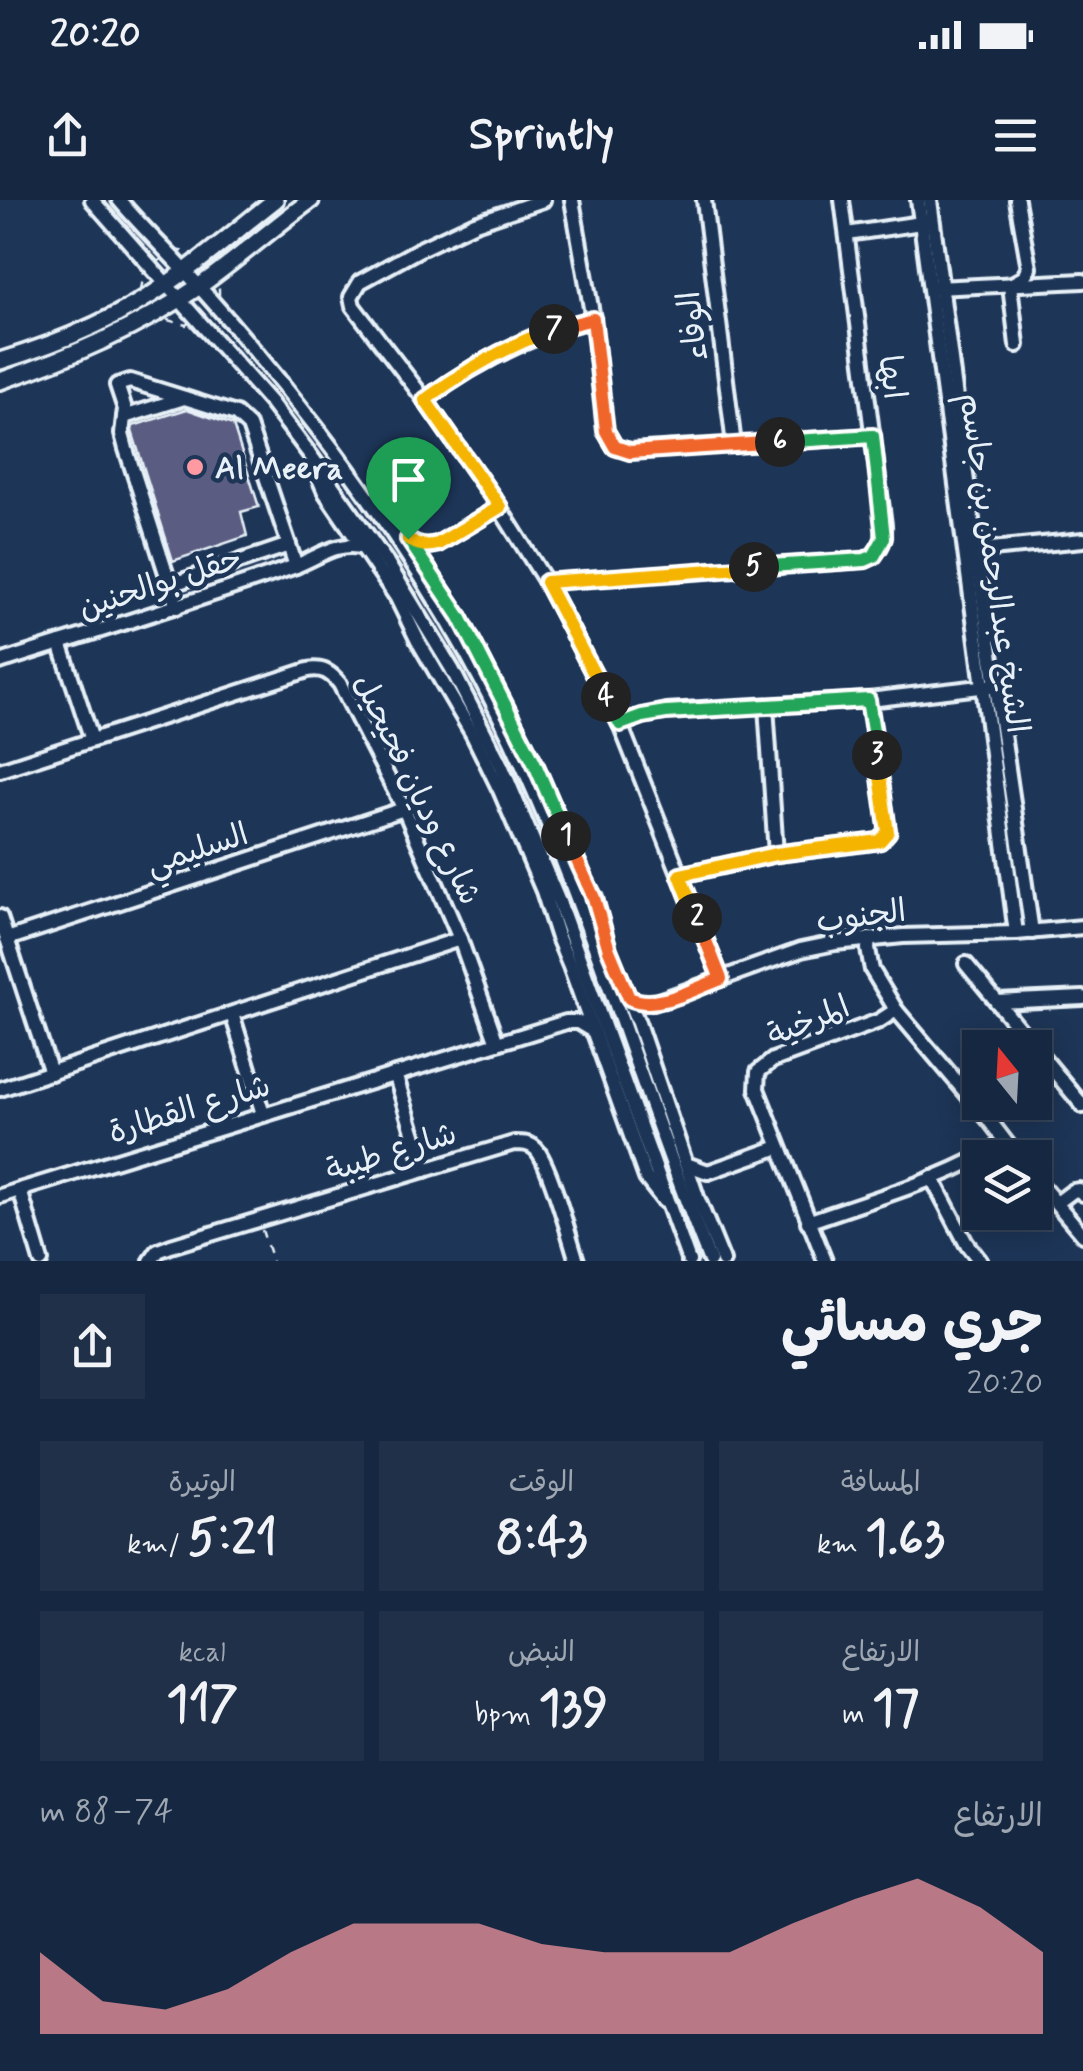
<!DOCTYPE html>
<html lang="ar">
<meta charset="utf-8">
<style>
body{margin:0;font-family:Mynerve,"Playpen Sans Arabic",sans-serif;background:#1f3048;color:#f1f3f6;direction:rtl;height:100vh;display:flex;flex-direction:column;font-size:38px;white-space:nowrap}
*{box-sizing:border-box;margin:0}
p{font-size:32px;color:#9ea6b1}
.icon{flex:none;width:55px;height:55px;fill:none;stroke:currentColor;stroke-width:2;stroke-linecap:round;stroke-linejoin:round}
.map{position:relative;height:1061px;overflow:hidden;direction:ltr}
.sheet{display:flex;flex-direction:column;background:#162841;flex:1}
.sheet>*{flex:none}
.needle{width:65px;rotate:342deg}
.fabs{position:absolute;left:962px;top:830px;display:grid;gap:20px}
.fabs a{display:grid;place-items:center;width:90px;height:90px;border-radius:0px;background:#162841;box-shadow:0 5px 25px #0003,0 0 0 2px #35445a;font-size:50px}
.pin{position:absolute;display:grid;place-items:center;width:85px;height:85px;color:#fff;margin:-102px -42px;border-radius:50% 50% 50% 0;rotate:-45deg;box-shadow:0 0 10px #0007}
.pin .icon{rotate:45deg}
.km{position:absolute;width:50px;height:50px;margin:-25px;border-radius:50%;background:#222;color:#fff;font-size:28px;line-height:50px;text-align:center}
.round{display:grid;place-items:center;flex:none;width:105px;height:105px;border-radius:0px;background:#1f3048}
.overview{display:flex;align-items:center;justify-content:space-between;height:170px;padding:0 40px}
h1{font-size:55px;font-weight:700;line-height:75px}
.stats{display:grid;grid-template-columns:repeat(3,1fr);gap:15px;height:170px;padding:10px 40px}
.stats div{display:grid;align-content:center;border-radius:0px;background:#1f3048;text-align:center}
.stats b{font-size:50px;font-weight:700}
.stats small{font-size:28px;font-weight:400}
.stats p{font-size:28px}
.chart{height:280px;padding:20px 40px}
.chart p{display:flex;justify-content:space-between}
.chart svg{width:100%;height:180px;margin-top:10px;fill:#ff9aa2;opacity:.7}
.status{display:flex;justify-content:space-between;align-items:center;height:70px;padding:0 50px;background:#162841;direction:ltr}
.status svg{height:28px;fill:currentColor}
header{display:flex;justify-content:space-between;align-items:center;height:130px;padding:0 40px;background:#162841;font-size:45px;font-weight:700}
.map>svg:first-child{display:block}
.building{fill:#5a5d81;stroke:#e8f1f8;stroke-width:2.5}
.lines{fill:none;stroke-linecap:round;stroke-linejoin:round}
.minor-casing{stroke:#e8f1f8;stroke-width:20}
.major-casing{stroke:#e8f1f8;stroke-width:22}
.path{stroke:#e8f1f8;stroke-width:2.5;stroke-dasharray:8 8;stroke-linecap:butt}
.minor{stroke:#1d3557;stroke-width:12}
.major{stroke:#1d3557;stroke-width:15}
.split-1-casing{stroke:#fff;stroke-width:20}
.split-2-casing{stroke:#fff;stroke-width:20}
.split-3-casing{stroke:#fff;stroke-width:20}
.split-4-casing{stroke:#fff;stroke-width:20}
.split-5-casing{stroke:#fff;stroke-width:20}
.split-6-casing{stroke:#fff;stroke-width:20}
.split-7-casing{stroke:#fff;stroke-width:20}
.split-8-casing{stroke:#fff;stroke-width:20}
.split-1{stroke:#22a559;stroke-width:12}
.split-2{stroke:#f0652b;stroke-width:12}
.split-3{stroke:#f5b400;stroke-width:12}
.split-4{stroke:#22a559;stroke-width:12}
.split-5{stroke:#f5b400;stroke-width:12}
.split-6{stroke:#22a559;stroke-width:12}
.split-7{stroke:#f0652b;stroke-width:12}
.split-8{stroke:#f5b400;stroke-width:12}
.poi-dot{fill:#ff9aa2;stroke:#1d3557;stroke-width:4}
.labels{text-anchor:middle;stroke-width:9;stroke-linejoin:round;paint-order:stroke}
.street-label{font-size:32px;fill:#e8f1f8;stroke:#1d3557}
.poi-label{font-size:32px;font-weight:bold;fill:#e8f1f8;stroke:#1d3557;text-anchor:start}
</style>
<div class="status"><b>20:20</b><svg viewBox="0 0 49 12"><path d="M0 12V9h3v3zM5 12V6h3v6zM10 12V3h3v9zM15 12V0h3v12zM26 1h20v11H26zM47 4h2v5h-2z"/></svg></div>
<header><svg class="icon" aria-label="menu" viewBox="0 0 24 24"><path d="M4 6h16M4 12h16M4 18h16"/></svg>Sprintly<svg class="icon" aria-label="share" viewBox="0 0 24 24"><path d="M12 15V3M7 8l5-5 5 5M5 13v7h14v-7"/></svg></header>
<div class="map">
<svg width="1083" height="1061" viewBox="0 0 1083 1061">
<rect width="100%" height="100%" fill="#1d3557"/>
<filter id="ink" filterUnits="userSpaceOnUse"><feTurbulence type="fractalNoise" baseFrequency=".01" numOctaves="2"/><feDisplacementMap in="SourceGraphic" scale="20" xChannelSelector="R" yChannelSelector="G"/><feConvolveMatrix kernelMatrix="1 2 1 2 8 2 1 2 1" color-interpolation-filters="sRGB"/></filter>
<g filter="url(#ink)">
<path class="building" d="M187 209 233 225 259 307 241 312 247 336 173 361 132 231 133 226Z"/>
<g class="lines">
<defs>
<g id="minor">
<path d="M92 0 271 203 311 256 388 364 452 469 502 567 559 702 689 1061"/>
<path d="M119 0C140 25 164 48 186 72 293 190 391 317 468 456 574 647 628 860 710 1061"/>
<path d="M543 0 475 23 420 49 360 82 351 97 353 106 425 200 499 307 546 382 620 524 721 779"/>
<path d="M572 0 593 119 605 231 615 247 630 251 873 236"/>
<path d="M704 0 734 245"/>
<path d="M918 0 1016 733"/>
<path d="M930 0 976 350 1032 732"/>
<path d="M1017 0 1029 68 1023 78 1010 85 1017 145"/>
<path d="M847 34 928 22"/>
<path d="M936 88 1083 81"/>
<path d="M425 200C477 161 530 135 593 119"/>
<path d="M124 217 184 198"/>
<path d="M315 269 325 292 397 398 418 441 473 535 500 590 543 691 557 735 570 766 646 978 664 1001"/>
<path d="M378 306 392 316 460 417 534 561 582 674 595 698 609 750 638 823 697 997 723 1061"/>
<path d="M409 340C419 347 427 347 438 344L499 307"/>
<path d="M971 351 1083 340"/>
<path d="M546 382 865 360C880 353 885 341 884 325L842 0"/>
<path d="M170 385 289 345"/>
<path d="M177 407 126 249 122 234 125 209 117 185 130 181 172 194 236 214 249 226 296 366"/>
<path d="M60 443 92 540"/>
<path d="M0 462C98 431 196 401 293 367 318 358 337 340 364 348"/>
<path d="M766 506 776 654"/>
<path d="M620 524 642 516 666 511 869 500 989 486"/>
<path d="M0 570 308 470C323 467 331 473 340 484L404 609 460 739 497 843"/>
<path d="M680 675 776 654 880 641 888 632 869 500"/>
<path d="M0 717 51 873"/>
<path d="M7 739 404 609"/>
<path d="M869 739 868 749 872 770 896 810 989 920 1018 958"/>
<path d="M966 764 1035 848"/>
<path d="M629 798 641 803H653L801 750 835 743 903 736 1016 733 1083 727"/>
<path d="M997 802 1083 798"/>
<path d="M232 814 263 914"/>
<path d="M1035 848 1083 906"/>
<path d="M395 874 425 970"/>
<path d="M0 889 460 739"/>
<path d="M686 964 708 972 779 947"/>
<path d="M932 978 966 1043 980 1061"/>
<path d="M1035 978 1083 1035"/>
<path d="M20 990 41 1061"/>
<path d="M0 996 566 822H578L593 831"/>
<path d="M1057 1003 1073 991 1079 990 1083 994"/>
<path d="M808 1022C874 998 946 980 1005 942"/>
<path d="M151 1061 158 1051 171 1046 514 943C523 943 530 943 536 949 549 962 570 1039 577 1061"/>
<path d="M825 1061 757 889 758 872 773 860 879 821 896 810"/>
</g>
<g id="major">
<path d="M0 161C59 143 120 118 170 82 207 57 240 27 275 0"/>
<path d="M0 181C71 157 139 128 201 85 239 58 273 27 311 0"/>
</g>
</defs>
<use href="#minor" class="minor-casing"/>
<use href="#major" class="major-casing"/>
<g class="path">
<path d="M175 50 196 54 219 83V99L186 125 164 119 141 91 144 71Z"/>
<path d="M262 1030 272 1061"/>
</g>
<use href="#minor" class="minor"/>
<use href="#major" class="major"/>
</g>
</g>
<g class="lines" filter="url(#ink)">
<defs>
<path id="split-1" d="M408 339 460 417 534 562 566 636"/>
<path id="split-2" d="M566 636 594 698 609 750 629 798C657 811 693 789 721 779L697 718"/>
<path id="split-3" d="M697 718 680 675 776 654 880 641 888 632 877 555"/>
<path id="split-4" d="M606 497 620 524 642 516 666 512 868 500 877 555"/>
<path id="split-5" d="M606 497 546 382 754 367"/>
<path id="split-6" d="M754 367 865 360 874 356 884 338 873 236 780 242"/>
<path id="split-7" d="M554 129 593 119 606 231 615 247 630 252 780 242"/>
<path id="split-8" d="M408 339C418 346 426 347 438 344L500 307 425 200C465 170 507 146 554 129"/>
</defs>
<use href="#split-1" class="split-1-casing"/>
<use href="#split-2" class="split-2-casing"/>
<use href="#split-3" class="split-3-casing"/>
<use href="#split-4" class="split-4-casing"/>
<use href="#split-5" class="split-5-casing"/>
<use href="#split-6" class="split-6-casing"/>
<use href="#split-7" class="split-7-casing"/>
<use href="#split-8" class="split-8-casing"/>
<use href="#split-1" class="split-1"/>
<use href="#split-2" class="split-2"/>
<use href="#split-3" class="split-3"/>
<use href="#split-4" class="split-4"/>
<use href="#split-5" class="split-5"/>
<use href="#split-6" class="split-6"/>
<use href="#split-7" class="split-7"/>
<use href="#split-8" class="split-8"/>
</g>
<circle class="poi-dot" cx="195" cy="267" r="10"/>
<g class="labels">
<g class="street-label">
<text transform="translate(692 126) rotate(-97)" y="11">الوفاء</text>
<text transform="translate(893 177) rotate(82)" y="11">ابها</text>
<text transform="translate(995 363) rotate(82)" y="11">الشيخ عبدالرحمن بن جاسم</text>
<text transform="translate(160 382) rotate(-18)" y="11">حقل بوالحنين</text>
<text transform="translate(418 589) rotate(64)" y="11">شارع وديان فحيحيل</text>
<text transform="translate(197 648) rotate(-18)" y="11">السليمي</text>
<text transform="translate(861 715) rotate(-7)" y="11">الجنوب</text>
<text transform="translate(808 820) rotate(-22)" y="11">المرخية</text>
<text transform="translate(189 908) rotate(-17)" y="11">شارع القطارة</text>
<text transform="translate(391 951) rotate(-17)" y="11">شارع طيبة</text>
</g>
<g class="poi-label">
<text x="215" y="278">Al Meera</text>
</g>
</g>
</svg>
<div class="fabs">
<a><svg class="needle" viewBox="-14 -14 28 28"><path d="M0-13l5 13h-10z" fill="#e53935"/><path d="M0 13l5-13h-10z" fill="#9ea6b1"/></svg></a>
<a><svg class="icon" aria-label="layers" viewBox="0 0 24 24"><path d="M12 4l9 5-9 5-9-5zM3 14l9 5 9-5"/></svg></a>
</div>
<div class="pin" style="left:408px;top:339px;background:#1e9e55"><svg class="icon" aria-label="arrive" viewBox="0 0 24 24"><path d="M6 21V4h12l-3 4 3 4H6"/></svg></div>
<b class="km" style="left:566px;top:636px">1</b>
<b class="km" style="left:697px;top:718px">2</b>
<b class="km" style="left:877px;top:555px">3</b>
<b class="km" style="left:606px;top:497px">4</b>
<b class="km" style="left:754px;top:367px">5</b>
<b class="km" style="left:780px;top:242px">6</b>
<b class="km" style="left:554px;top:129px">7</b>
</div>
<section class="sheet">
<div class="overview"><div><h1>جري مسائي</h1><p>20:20</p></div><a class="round"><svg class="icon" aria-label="share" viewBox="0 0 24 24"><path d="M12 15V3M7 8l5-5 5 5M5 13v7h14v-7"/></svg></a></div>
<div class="stats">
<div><p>المسافة</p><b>1.63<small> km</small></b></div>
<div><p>الوقت</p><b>8:43</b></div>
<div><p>الوتيرة</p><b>5:21<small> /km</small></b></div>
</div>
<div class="stats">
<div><p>الارتفاع</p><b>17<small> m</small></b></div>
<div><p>النبض</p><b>139<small> bpm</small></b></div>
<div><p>kcal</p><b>117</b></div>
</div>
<div class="chart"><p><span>الارتفاع</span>74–88 m</p>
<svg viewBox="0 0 160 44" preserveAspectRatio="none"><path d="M0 44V24L10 36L20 38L30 33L40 24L50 17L60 17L70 17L80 22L90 24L100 24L110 24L120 17L130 11L140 6L150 13L160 24V44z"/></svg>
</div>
</section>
